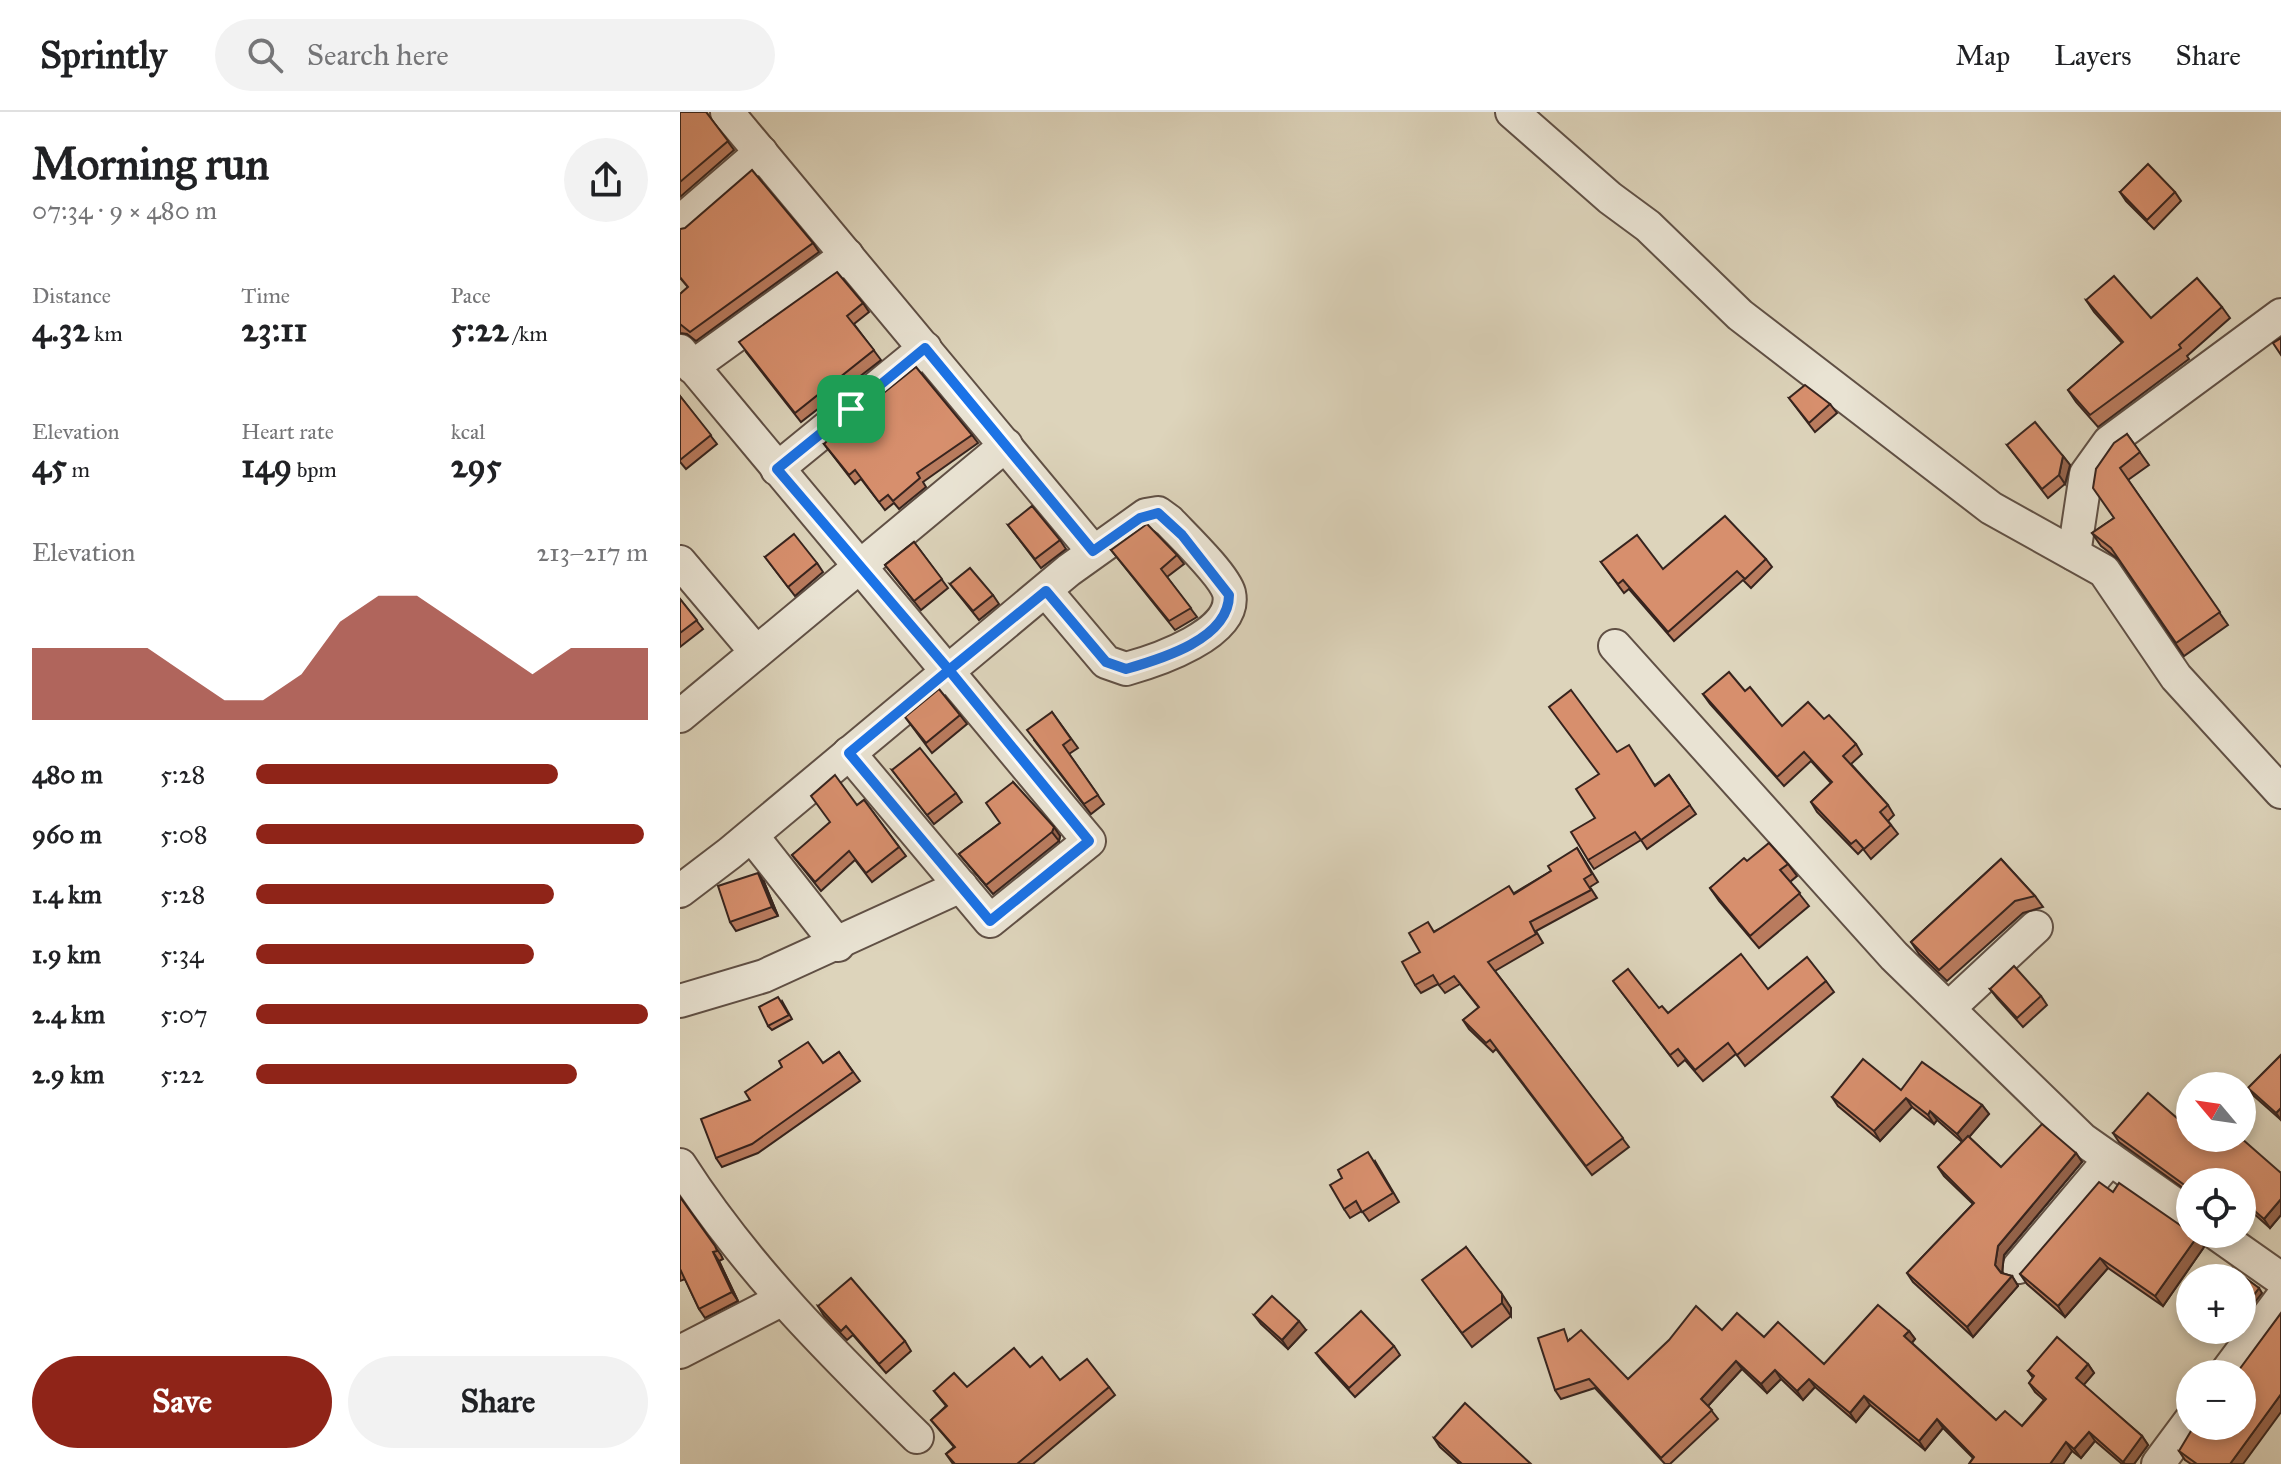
<!DOCTYPE html>
<meta charset="utf-8">
<style>
body{margin:0;font-family:"IM FELL Great Primer",serif;background:#f2f2f2;color:#202124;height:100vh;display:flex;flex-direction:column;font-size:30px;white-space:nowrap}
*{box-sizing:border-box;margin:0}
p{font-size:26px;color:#757577}
.icon{flex:none;width:44px;height:44px;fill:none;stroke:currentColor;stroke-width:2;stroke-linecap:round;stroke-linejoin:round}
.map{position:relative;flex:1;overflow:hidden}
.sheet{display:flex;flex-direction:column;background:#fff;width:680px}
.sheet>*{flex:none}
.needle{width:52px;rotate:299deg}
.fabs{position:absolute;left:1496px;top:960px;display:grid;gap:16px}
.fabs a{display:grid;place-items:center;width:80px;height:80px;border-radius:50%;background:#fff;box-shadow:0 4px 12px #0003;font-size:40px}
.pin{position:absolute;display:grid;place-items:center;width:68px;height:68px;color:#fff;margin:-34px;border-radius:16px;box-shadow:0 4px 12px #0006}
.round{display:grid;place-items:center;flex:none;width:84px;height:84px;border-radius:42px;background:#f2f2f2}
.head{display:flex;align-items:center;justify-content:space-between;height:136px;padding:0 32px}
h1{font-size:44px;font-weight:800;line-height:60px}
.figures{display:grid;grid-template-columns:repeat(3,1fr);gap:12px;height:136px;padding:8px 32px}
.figures div{display:grid;align-content:center}
.figures b{font-size:34px;font-weight:800}
.figures small{font-size:22px;font-weight:400}
.figures p{font-size:22px}
.chart{height:224px;padding:16px 32px}
.chart p{display:flex;justify-content:space-between}
.chart svg{width:100%;height:144px;margin-top:8px;fill:#8f2418;opacity:.7}
.primary-button{display:flex;gap:16px;margin-top:auto;padding:16px 32px}
.primary-button a{flex:1;height:92px;border-radius:48px;background:#8f2418;color:#fff;font-size:32px;font-weight:800;line-height:92px;text-align:center}
.primary-button a+a{background:#f2f2f2;color:#202124}
ul{padding:0 32px;list-style:none;font-size:26px}
li{display:grid;grid-template-columns:128px 96px 1fr;align-items:center;height:60px}
li i{height:20px;border-radius:10px;background:#8f2418}
header{display:flex;align-items:center;gap:48px;box-sizing:border-box;height:112px;padding:0 40px;background:#fff;border-bottom:2px solid #e0e0e0}
header strong{font-size:38px}
nav{display:flex;gap:44px;margin-inline-start:auto;font-size:28px}
.search{width:560px;height:72px;background:#f2f2f2;display:flex;align-items:center;gap:20px;box-sizing:border-box;padding:0 28px;border-radius:44px;color:#757577;font-size:30px}
main{display:flex;flex:1;min-height:0}
.map>svg:first-child{display:block}
.lines{fill:none;stroke-linecap:round;stroke-linejoin:round}
.minor-casing{stroke:#605045;stroke-width:36}
.minor{stroke:#e9e3d3;stroke-width:32}
.wall{fill:#b97b5e;stroke:#37241e;stroke-width:2}
.shaded-wall{fill:#96644c;stroke:#37241e;stroke-width:2}
.building{fill:#d78f6d;stroke:#37241e;stroke-width:2}
.route-casing{stroke:#fff;stroke-width:16}
.route{stroke:#1a73e8;stroke-width:10}
</style>
<header>
<strong>Sprintly</strong>
<div class="search"><svg class="icon" aria-label="search" viewBox="0 0 24 24"><circle cx="10" cy="10" r="6"/><path d="M15 15l6 6"/></svg>Search here</div>
<nav><a>Map</a><a>Layers</a><a>Share</a></nav>
</header>
<main>
<section class="sheet">
<div class="head"><div><h1>Morning run</h1><p>07:34 · 9 × 480 m</p></div><a class="round"><svg class="icon" aria-label="share" viewBox="0 0 24 24"><path d="M12 15V3M7 8l5-5 5 5M5 13v7h14v-7"/></svg></a></div>
<div class="figures">
<div><p>Distance</p><b>4.32<small> km</small></b></div>
<div><p>Time</p><b>23:11</b></div>
<div><p>Pace</p><b>5:22<small> /km</small></b></div>
</div>
<div class="figures">
<div><p>Elevation</p><b>45<small> m</small></b></div>
<div><p>Heart rate</p><b>149<small> bpm</small></b></div>
<div><p>kcal</p><b>295</b></div>
</div>
<div class="chart"><p><span>Elevation</span>213–217 m</p>
<svg viewBox="0 0 160 44" preserveAspectRatio="none"><path d="M0 44V22L10 22L20 22L30 22L40 30L50 38L60 38L70 30L80 14L90 6L100 6L110 14L120 22L130 30L140 22L150 22L160 22V44z"/></svg>
</div>
<ul>
<li><b>480 m</b>5:28<i style="width:77%"></i></li>
<li><b>960 m</b>5:08<i style="width:99%"></i></li>
<li><b>1.4 km</b>5:28<i style="width:76%"></i></li>
<li><b>1.9 km</b>5:34<i style="width:71%"></i></li>
<li><b>2.4 km</b>5:07<i style="width:100%"></i></li>
<li><b>2.9 km</b>5:22<i style="width:82%"></i></li>
</ul>
<div class="primary-button"><a>Save</a><a>Share</a></div>
</section>
<div class="map">
<svg width="1601" height="1352" viewBox="0 0 1601 1352">
<rect width="100%" height="100%" fill="#ddd4bb"/>
<filter id="stains"><feTurbulence type="fractalNoise" baseFrequency=".0025" numOctaves="4"/><feColorMatrix values="0 0 0 0 .2 0 0 0 0 .09 0 0 0 0 .02 0 0 0 .5 -.17"/></filter>
<radialGradient id="worn" r=".72"><stop offset=".6" stop-color="#630" stop-opacity="0"/><stop offset="1" stop-color="#630" stop-opacity=".3"/></radialGradient>
<g class="lines">
<defs>
<g id="minor">
<path d="M47 0 413 439"/>
<path d="M832 0 930 86 968 114 1060 203 1311 396 1424 459 1496 565 1601 680"/>
<path d="M0 110 81 40"/>
<path d="M0 239 409 729 310 809 169 641"/>
<path d="M12 255 167 143"/>
<path d="M97 357 245 236"/>
<path d="M1394 442 1406 362 1429 330 1601 203"/>
<path d="M0 450 76 540"/>
<path d="M935 534 1214 844 1402 1027 1510 1103"/>
<path d="M0 604 326 333"/>
<path d="M72 724 158 833"/>
<path d="M0 779 50 741 389 458 466 403 478 401 489 409C503 424 544 463 549 481 558 522 475 549 446 557L426 550 366 479"/>
<path d="M0 889 84 864 281 774"/>
<path d="M1270 895 1356 815"/>
<path d="M0 1053C66 1156 151 1240 237 1325"/>
<path d="M1537 1122 1601 1167"/>
<path d="M1339 1155 1430 1047"/>
<path d="M0 1240 101 1188"/>
<path d="M1545 1262 1601 1187"/>
<path d="M1478 1352 1510 1309"/>
</g>
</defs>
<use href="#minor" class="minor-casing"/>
<use href="#minor" class="minor"/>
</g>
<g class="wall">
<path d="M0 0H26L54 38 0 85Z"/>
<path d="M1440 80H1495L1501 89 1474 117 1446 89Z"/>
<path d="M0 117 133 131 139 140 16 229 7 222 0 221V182L8 175 0 166Z"/>
<path d="M1406 188 1471 206 1542 195 1550 206 1507 244 1509 247 1418 315 1396 290 1388 278 1442 231 1414 200Z"/>
<path d="M183 191 189 200 174 212 201 248 121 310 66 240Z"/>
<path d="M0 284 37 332 6 357 0 350Z"/>
<path d="M1109 286 1150 292 1157 301 1135 320Z"/>
<path d="M1447 322 1469 353 1448 368 1548 513 1504 544 1439 448 1421 434 1412 421 1434 406 1416 357Z"/>
<path d="M292 323 298 331 243 370 246 375 219 397 214 391 205 398 181 367 175 372 144 332Z"/>
<path d="M1327 333 1383 344 1390 353 1385 372 1368 386Z"/>
<path d="M328 413 380 428 386 437 361 456Z"/>
<path d="M234 430 268 476 241 498 205 453Z"/>
<path d="M431 438 497 443 504 452 487 465 517 505 495 518Z"/>
<path d="M85 445 137 451 143 460 115 484Z"/>
<path d="M1086 447 1092 455 1071 476 1063 468 994 529 949 477 944 481 921 450 983 457Z"/>
<path d="M270 472 313 483 319 492 299 508Z"/>
<path d="M0 487 23 517 0 535Z"/>
<path d="M1065 579 1102 614 1144 607 1176 632 1182 642 1171 652 1208 693 1214 703 1208 709 1218 722 1191 747 1183 737 1178 742 1137 700 1131 690 1151 671 1131 649 1104 674 1030 592 1023 582Z"/>
<path d="M372 600 398 636 389 642 424 692 411 702 354 628Z"/>
<path d="M280 603 287 612 252 641 225 605Z"/>
<path d="M937 640 975 673 989 663 1016 702 967 737 961 728 914 757 908 748 915 706 919 662Z"/>
<path d="M212 658 276 681 282 690 254 712Z"/>
<path d="M333 670 380 724 379 729 313 782 279 742 320 711Z"/>
<path d="M184 688 226 744 192 770 175 748 141 779 112 743Z"/>
<path d="M897 736 918 770 910 775 917 786 856 819 863 831 815 859 949 1035 912 1063 816 937 813 940 789 917 783 908 799 896 780 872 765 881 758 872 741 881 735 873 740 840 755 819 834 781 871 759Z"/>
<path d="M1321 747 1355 784 1363 795 1343 801 1267 869 1239 842 1231 830Z"/>
<path d="M1067 749 1108 752 1117 764 1110 770 1129 794 1079 836 1039 789 1030 776Z"/>
<path d="M84 770 98 804 56 819 50 810Z"/>
<path d="M933 869 988 901 1088 877 1146 869 1154 880 1065 954 1056 942 1023 969 1005 948 998 954Z"/>
<path d="M1310 877 1361 884 1367 893 1343 915 1317 886Z"/>
<path d="M102 889 112 907 92 918 88 914Z"/>
<path d="M159 940 180 969 78 1041 42 1055 36 1046 70 988 143 951Z"/>
<path d="M1601 943V1008L1574 984 1568 976Z"/>
<path d="M1221 978 1302 993 1309 1002 1289 1025 1321 1055 1396 1041 1402 1050 1324 1143 1322 1161 1332 1164 1338 1174 1293 1225 1233 1170 1227 1161 1293 1092 1264 1064 1258 1055 1282 1030 1257 1008 1254 1012 1232 995 1200 1029 1158 994 1152 985Z"/>
<path d="M1497 1006 1601 1061V1103L1590 1116 1562 1091V1070H1510V1081L1439 1030 1433 1021Z"/>
<path d="M695 1049 719 1090 689 1109 682 1099 670 1106 664 1097Z"/>
<path d="M1433 1080 1517 1125 1524 1135 1483 1194 1428 1156 1385 1205 1347 1172 1340 1162Z"/>
<path d="M0 1085 41 1143 43 1147 39 1149 58 1189 25 1206 19 1197 5 1167 0 1169Z"/>
<path d="M786 1135 831 1196V1204L792 1235 752 1181Z"/>
<path d="M138 1194 225 1229 231 1239 206 1261 173 1223 167 1228 144 1204Z"/>
<path d="M574 1203 626 1218 608 1237 581 1212Z"/>
<path d="M1042 1218 1084 1225 1144 1252 1229 1219 1235 1227 1232 1231 1316 1308 1342 1314 1364 1288 1355 1280 1349 1271 1353 1266 1348 1259 1408 1252 1414 1261 1403 1273 1462 1324 1468 1333 1454 1352H1442L1415 1329 1401 1346 1392 1339 1383 1352H1289L1293 1346 1263 1316 1245 1338 1190 1293 1176 1310 1135 1275 1123 1288 1101 1267 1087 1281 1062 1257 1028 1294 1038 1307 990 1352H985L915 1276 881 1287 875 1278 890 1227 948 1267Z"/>
<path d="M714 1234 720 1243 675 1285 643 1250 636 1241Z"/>
<path d="M350 1255 380 1268 429 1275 435 1283 353 1352H273L266 1342 274 1335 251 1308 266 1294 254 1279 287 1275Z"/>
<path d="M754 1326 851 1352H779L760 1335Z"/>
<path d="M1499 1339 1563 1352H1511L1505 1348Z"/>
</g>
<g class="shaded-wall">
<path d="M1383 344 1390 353 1385 372 1379 363Z"/>
<path d="M374 715 380 724 379 729 372 720Z"/>
<path d="M78 761 84 770 98 804 92 795Z"/>
<path d="M1226 986 1232 995 1200 1029 1194 1019Z"/>
<path d="M1302 993 1309 1002 1284 1031 1277 1022Z"/>
<path d="M1601 996V1008L1596 1001Z"/>
<path d="M1250 999 1257 1008 1254 1012 1248 1003Z"/>
<path d="M1396 1041 1402 1050 1324 1143 1322 1162 1315 1153 1318 1134Z"/>
<path d="M1601 1087V1103L1590 1116 1584 1107Z"/>
<path d="M1517 1125 1524 1135 1483 1194 1475 1184Z"/>
<path d="M33 1140 39 1149 58 1189 52 1180Z"/>
<path d="M1420 1146 1428 1156 1385 1205 1378 1194Z"/>
<path d="M1332 1164 1338 1174 1293 1225 1287 1215Z"/>
<path d="M1579 1176 1582 1181 1562 1207V1199Z"/>
<path d="M822 1182 831 1196V1204L822 1191Z"/>
<path d="M619 1209 626 1218 608 1237 602 1228Z"/>
<path d="M1229 1219 1235 1227 1230 1233 1224 1224Z"/>
<path d="M1056 1249 1062 1257 1027 1295 1021 1287Z"/>
<path d="M1408 1252 1414 1261 1402 1275 1396 1266Z"/>
<path d="M1095 1258 1101 1267 1087 1281 1081 1272Z"/>
<path d="M1129 1267 1135 1275 1123 1288 1117 1279Z"/>
<path d="M1601 1282V1300L1563 1352H1550Z"/>
<path d="M1184 1284 1190 1293 1176 1310 1170 1301Z"/>
<path d="M1257 1307 1263 1316 1245 1338 1239 1329Z"/>
<path d="M1409 1320 1415 1329 1401 1346 1394 1337Z"/>
<path d="M1462 1324 1468 1333 1454 1352H1445L1443 1350Z"/>
<path d="M1386 1330 1392 1339 1383 1352H1370Z"/>
</g>
<g class="building">
<path d="M0 0H26L48 29 0 70Z"/>
<path d="M1468 52 1495 80 1467 108 1440 80Z"/>
<path d="M72 58 133 131 10 220 0 212V182L8 175 0 165V117L5 116Z"/>
<path d="M157 160 183 191 167 204 194 238 115 301 59 230Z"/>
<path d="M1434 164 1471 206 1517 166 1542 195 1499 233 1501 236 1410 303 1388 278 1443 230 1406 188Z"/>
<path d="M1601 226V243L1593 231Z"/>
<path d="M236 255 292 323 237 361 240 366 213 389 208 383 199 390 175 358 169 363 144 332 161 315Z"/>
<path d="M1125 273 1150 292 1129 311 1109 286Z"/>
<path d="M0 284 31 323 0 348Z"/>
<path d="M1355 310 1383 344 1379 363 1362 377 1327 333Z"/>
<path d="M1447 322 1460 340 1440 356 1540 500 1496 531 1431 436 1412 421 1434 406 1413 376 1416 357 1434 331Z"/>
<path d="M352 394 380 428 355 447 328 413Z"/>
<path d="M1045 404 1086 447 1065 467 1057 459 988 520 943 468 938 472 921 450 957 423 983 457Z"/>
<path d="M467 412 497 443 481 457 511 496 489 509 431 438Z"/>
<path d="M114 422 137 451 108 475 85 445Z"/>
<path d="M234 430 262 467 234 489 205 453Z"/>
<path d="M290 456 313 483 293 499 270 472Z"/>
<path d="M0 487 17 508 0 521Z"/>
<path d="M1049 560 1065 579 1070 575 1102 614 1128 590 1144 607 1149 603 1176 632 1163 644 1208 693 1200 700 1211 713 1184 737 1176 728 1171 732 1131 690 1152 670 1124 640 1097 665 1023 582Z"/>
<path d="M259 577 280 603 246 631 225 605Z"/>
<path d="M891 578 937 640 949 633 975 674 989 663 1010 693 961 728 955 720 908 748 891 720 915 706 896 677 919 662 869 595Z"/>
<path d="M372 600 391 627 383 633 418 683 404 692 347 618Z"/>
<path d="M240 636 276 681 247 703 212 658Z"/>
<path d="M155 663 177 693 184 688 219 735 186 761 169 739 135 770 112 743 150 710 131 684Z"/>
<path d="M333 670 374 715 372 720 306 773 279 742 320 711 306 691Z"/>
<path d="M1089 731 1108 752 1100 758 1120 781 1070 824 1030 776 1064 746 1067 749Z"/>
<path d="M897 736 912 762 904 767 911 778 850 810 856 822 808 850 943 1026 906 1054 810 928 806 931 783 908 799 895 774 864 759 873 753 863 735 873 722 850 740 840 729 821 748 810 754 820 829 774 834 782 871 759 868 754Z"/>
<path d="M1321 747 1355 784 1335 789 1259 858 1231 830Z"/>
<path d="M78 761 92 795 50 810 38 774Z"/>
<path d="M1061 842 1088 877 1127 845 1146 869 1057 943 1048 931 1015 958 998 937 990 943 933 869 948 857 979 896 982 894 988 901Z"/>
<path d="M1334 854 1361 884 1337 906 1310 877Z"/>
<path d="M98 885 109 903 88 914 79 895Z"/>
<path d="M128 930 143 951 159 940 173 960 72 1032 36 1046 21 1007 70 988 65 980 102 955 99 949Z"/>
<path d="M1601 943V996L1596 1001 1568 976Z"/>
<path d="M1183 947 1221 978 1242 950 1302 993 1277 1022 1250 999 1248 1003 1226 986 1194 1019 1152 985Z"/>
<path d="M1468 981 1497 1006 1510 992V1026H1561L1601 1061V1087L1584 1107 1562 1088V1070H1510V1077L1433 1021Z"/>
<path d="M1362 1012 1396 1041 1318 1134 1315 1153 1321 1161 1332 1164 1287 1215 1227 1161 1294 1091 1258 1055 1288 1024 1321 1055Z"/>
<path d="M688 1040 713 1081 682 1100 676 1089 664 1097 650 1073 662 1066 658 1058Z"/>
<path d="M1419 1070 1433 1080 1439 1071 1510 1120V1122H1513L1517 1125 1475 1184 1420 1146 1378 1194 1340 1162Z"/>
<path d="M0 1085 35 1134 37 1139 33 1140 52 1180 19 1197 0 1157Z"/>
<path d="M786 1135 822 1182V1191L782 1221 742 1168Z"/>
<path d="M1552 1156 1579 1176 1562 1199V1166H1545Z"/>
<path d="M171 1166 225 1229 199 1252 166 1214 161 1219 138 1194Z"/>
<path d="M592 1184 619 1209 602 1228 574 1203Z"/>
<path d="M1198 1193 1229 1219 1224 1224 1316 1308 1325 1299 1342 1314 1366 1287 1349 1271 1354 1264 1348 1259 1377 1225 1408 1252 1396 1266 1462 1324 1443 1350 1409 1320 1394 1337 1386 1330 1370 1352H1289L1294 1345 1257 1307 1239 1329 1184 1284 1170 1301 1129 1267 1117 1279 1095 1258 1081 1272 1056 1249 1021 1287 1032 1298 981 1346 909 1267 875 1278 858 1226 884 1217 888 1229 901 1218 948 1267 989 1228 1016 1194 1042 1218 1057 1201 1084 1225 1098 1210 1144 1252Z"/>
<path d="M681 1199 714 1234 669 1276 636 1241Z"/>
<path d="M1601 1201V1282L1550 1352H1517L1499 1339 1514 1314H1562V1262H1556Z"/>
<path d="M334 1236 350 1255 362 1245 380 1268 407 1247 429 1275 337 1352H275L266 1342 275 1335 251 1308 267 1294 254 1279 274 1261 287 1275Z"/>
<path d="M785 1291 851 1352H782L754 1326Z"/>
</g>
<g class="lines">
<defs>
<path id="route" d="M171 297 97 357 269 558 169 641 310 809 409 729 269 558 366 479 426 550 446 557C481 547 549 527 549 483L502 423 478 401 460 406 413 439 245 236 171 297"/>
</defs>
<use href="#route" class="route-casing"/>
<use href="#route" class="route"/>
</g>
<rect width="100%" height="100%" filter="url(#stains)"/>
<rect width="100%" height="100%" fill="url(#worn)"/>
</svg>
<div class="fabs">
<a><svg class="needle" viewBox="-14 -14 28 28"><path d="M0-13l5 13h-10z" fill="#e53935"/><path d="M0 13l5-13h-10z" fill="#757577"/></svg></a>
<a><svg class="icon" aria-label="locate" viewBox="0 0 24 24"><circle cx="12" cy="12" r="6"/><path d="M12 2v4M12 18v4M2 12h4M18 12h4"/></svg></a>
<a>+</a>
<a>−</a>
</div>
<div class="pin" style="left:171px;top:297px;background:#1e9e55"><svg class="icon" aria-label="arrive" viewBox="0 0 24 24"><path d="M6 21V4h12l-3 4 3 4H6"/></svg></div>
</div>
</main>
